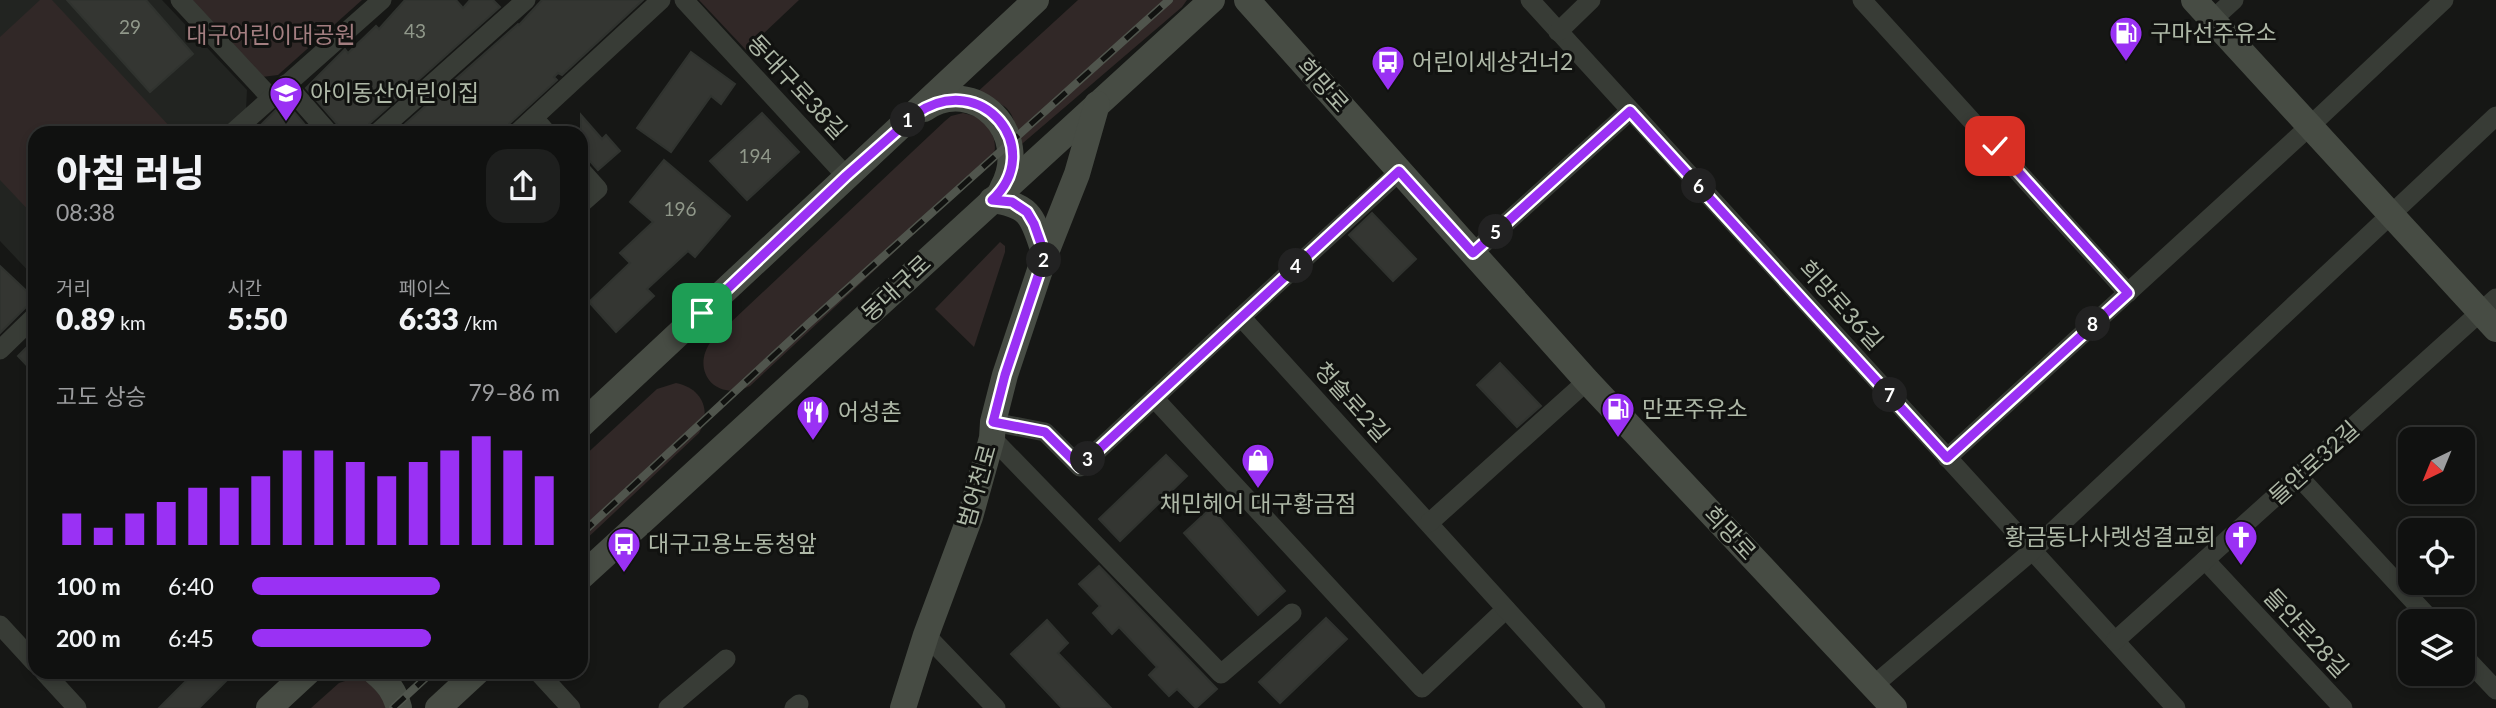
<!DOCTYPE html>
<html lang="ko">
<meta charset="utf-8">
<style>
body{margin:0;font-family:Lato,"Noto Sans KR",sans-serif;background:#1e1f1e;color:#f1f3f6;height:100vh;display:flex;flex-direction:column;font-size:26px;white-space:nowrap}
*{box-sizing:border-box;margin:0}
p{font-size:23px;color:#9c9d9f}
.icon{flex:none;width:38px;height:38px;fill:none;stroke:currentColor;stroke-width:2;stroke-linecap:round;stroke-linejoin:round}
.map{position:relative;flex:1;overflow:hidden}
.panel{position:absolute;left:28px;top:126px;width:560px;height:553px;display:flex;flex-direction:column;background:#101110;border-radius:21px;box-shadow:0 4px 10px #0003,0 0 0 2px #303130}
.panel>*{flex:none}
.needle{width:46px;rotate:223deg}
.controls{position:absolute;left:2398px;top:427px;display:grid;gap:14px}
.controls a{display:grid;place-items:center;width:77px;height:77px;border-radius:14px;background:#101110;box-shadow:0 4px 10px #0003,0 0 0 2px #303130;font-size:35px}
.pin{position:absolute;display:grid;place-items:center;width:60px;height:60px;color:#fff;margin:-30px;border-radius:14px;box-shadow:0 4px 10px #0006}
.km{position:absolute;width:35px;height:35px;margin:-18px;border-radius:50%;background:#222;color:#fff;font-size:19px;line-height:35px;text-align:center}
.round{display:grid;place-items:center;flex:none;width:74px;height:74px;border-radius:21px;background:#1e1f1e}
.head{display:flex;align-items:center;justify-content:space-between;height:119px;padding:0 28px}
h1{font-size:38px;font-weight:800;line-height:52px}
.stats{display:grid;grid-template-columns:repeat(3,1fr);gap:10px;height:119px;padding:7px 28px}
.stats div{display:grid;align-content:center}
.stats b{font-size:30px;font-weight:800}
.stats small{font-size:19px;font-weight:400}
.stats p{font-size:19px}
.chart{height:196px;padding:14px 28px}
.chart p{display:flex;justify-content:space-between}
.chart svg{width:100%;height:126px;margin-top:7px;stroke:#9a31f4;stroke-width:6}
ul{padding:0 28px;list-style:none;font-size:23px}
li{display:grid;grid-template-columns:112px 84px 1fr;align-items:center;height:52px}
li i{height:18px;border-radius:9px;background:#9a31f4}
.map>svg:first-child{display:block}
.built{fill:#222421}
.green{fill:#312827}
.building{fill:#343632;stroke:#30332f;stroke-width:2}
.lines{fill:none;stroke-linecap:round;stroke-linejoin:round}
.street{stroke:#383c36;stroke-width:19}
.secondary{stroke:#474c44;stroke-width:26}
.rail-casing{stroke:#50554d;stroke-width:8}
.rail{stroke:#111210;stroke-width:5;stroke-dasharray:16;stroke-linecap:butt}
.route-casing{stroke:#fff;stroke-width:14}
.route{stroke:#9a31f4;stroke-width:9}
.labels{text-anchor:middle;stroke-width:6;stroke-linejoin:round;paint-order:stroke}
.number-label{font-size:19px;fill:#90988a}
.poi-label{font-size:23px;fill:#aeb8a7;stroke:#111210;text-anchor:start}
.park-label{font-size:23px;fill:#a37e80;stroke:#111210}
.street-label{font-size:23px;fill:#aeb8a7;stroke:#111210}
</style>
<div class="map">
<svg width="2496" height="708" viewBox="0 0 2496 708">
<rect width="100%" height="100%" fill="#161715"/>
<path class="built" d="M0 0H162L247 90 246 110 220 133H35V278L0 241Z"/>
<g class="green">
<path d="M40 0H52L172 129 168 133H35V217L0 180V37Z"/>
<path d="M191 0H362L278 75 262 77Z"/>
<path d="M699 0H799L746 50Z"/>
<path d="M1078 0H1187L1182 7 1016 149C1017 111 1010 102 973 96Z"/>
<path d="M963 113 986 119C993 137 1001 148 988 165L750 386C716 403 689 370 712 340L945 121 951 116Z"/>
<path d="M1000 242 1005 246V252L974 347 935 309Z"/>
<path d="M676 383C702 388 712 411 699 433L581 544V459L657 389Z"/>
<path d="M357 677 365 678 391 708H311L339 683Z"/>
</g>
<g class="building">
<path d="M67 0H146L193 54 150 92Z"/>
<path d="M405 0H456L463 8 470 0H493L500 7 369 124 365 133H341L338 125 306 88 345 49 348 53 376 26 379 29Z"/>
<path d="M542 0H643L562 75 558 73 554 77 557 80 509 124 505 133H395L518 24 519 25Z"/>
<path d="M691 52 735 84 721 104 711 96 671 152 637 128Z"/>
<path d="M289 106 306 126 299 133H253L277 109 281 113Z"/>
<path d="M762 113 799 152 747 200 710 161Z"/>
<path d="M581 115 602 139 606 135 620 151 598 170 590 161 581 158Z"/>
<path d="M664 160 730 216 695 257 688 251 647 289 654 296 616 332 589 302 630 263 620 253 653 222 630 202Z"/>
<path d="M1372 213 1416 259 1393 281 1349 235Z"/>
<path d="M0 266 35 299V304L26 307 0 333Z"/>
<path d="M35 339V374L18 356Z"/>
<path d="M1500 363 1541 406 1517 427 1477 385Z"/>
<path d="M1166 455 1187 476 1120 541 1099 519Z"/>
<path d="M1211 508 1285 591 1258 615 1184 533Z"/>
<path d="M1099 566 1217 689 1196 708 1177 689 1169 696 1149 675 1157 667 1119 627 1112 634 1093 613 1100 606 1079 584Z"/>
<path d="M1326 618 1347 639 1280 703 1259 682Z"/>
<path d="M1047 620 1068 643 1058 653 1111 708H1062L1011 654Z"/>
<path d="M195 672H235L199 708H159Z"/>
</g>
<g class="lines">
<g class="street">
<path d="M180 0 271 98"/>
<path d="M684 0 846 176"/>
<path d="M1530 0 2176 708"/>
<path d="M1862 0 2128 293"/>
<path d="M2212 20 2234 0"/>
<path d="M1558 32 1591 0"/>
<path d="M286 84 329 133"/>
<path d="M534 118 547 133"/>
<path d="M232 133 382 0"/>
<path d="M377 133 526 0"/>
<path d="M517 133 661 0"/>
<path d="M581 170 598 189 581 204"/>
<path d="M1473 253 1630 111"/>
<path d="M1241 317 1400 171"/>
<path d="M0 350 35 316"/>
<path d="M1154 398 1422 688 1506 609"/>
<path d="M993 422 1045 432 1080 467 1241 317 1596 708"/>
<path d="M992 438 1221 674 1292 613"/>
<path d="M1947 458 2310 126 2444 0"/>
<path d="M2299 477 2432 621"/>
<path d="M1429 523 1587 381"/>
<path d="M2205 560 2343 708"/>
<path d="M0 625 35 663"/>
<path d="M926 635 996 708"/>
<path d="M2115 641 2496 298"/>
<path d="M2462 654 2496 690"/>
<path d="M44 672 77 708"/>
<path d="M538 672 571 708"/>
<path d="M1874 685 2032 551 2496 116"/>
<path d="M668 708 726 659"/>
<path d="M794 708 799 704"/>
</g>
<g class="secondary">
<path d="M1247 0 1587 381 1894 708"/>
<path d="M2194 0 2496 329"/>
<path d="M924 109C974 74 1033 133 1002 189"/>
<path d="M992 200C1033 205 1033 220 1045 255"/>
<path d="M581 425 1036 0"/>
<path d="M581 577 1212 0"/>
<path d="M375 672C388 683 395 692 399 708"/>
<path d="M269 708 308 672"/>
<path d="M438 708 477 672"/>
<path d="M903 708 926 635 970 517 992 438 993 422 1005 375 1045 255 1077 174 1097 104"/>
</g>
<defs>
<g id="rail">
<path d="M581 534 808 324 1169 0"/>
<path d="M393 708 432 672"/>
</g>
</defs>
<use href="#rail" class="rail-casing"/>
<use href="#rail" class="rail"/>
</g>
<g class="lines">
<defs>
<path id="route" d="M702 313 846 176 916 114C982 68 1047 149 992 200L1012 202 1027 212 1034 224 1045 255 1005 375 993 422 1045 432 1080 467 1399 171 1473 253 1630 111 1947 458 2128 293 1995 146"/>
</defs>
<use href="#route" class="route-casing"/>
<use href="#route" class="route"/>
</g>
<defs>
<symbol id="fuel-pin" viewBox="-11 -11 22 30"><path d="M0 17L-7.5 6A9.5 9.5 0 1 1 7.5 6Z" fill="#9a31f4" stroke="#111210"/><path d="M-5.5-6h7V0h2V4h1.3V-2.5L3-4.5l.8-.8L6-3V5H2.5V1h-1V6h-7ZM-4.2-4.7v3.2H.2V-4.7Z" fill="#fff"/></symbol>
<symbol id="bus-pin" viewBox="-11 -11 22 30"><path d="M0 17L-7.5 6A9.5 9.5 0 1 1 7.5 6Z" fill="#9a31f4" stroke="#111210"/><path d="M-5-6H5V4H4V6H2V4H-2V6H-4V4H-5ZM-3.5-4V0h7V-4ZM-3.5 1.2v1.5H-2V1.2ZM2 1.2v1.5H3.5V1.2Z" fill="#fff"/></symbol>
<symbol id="school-pin" viewBox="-11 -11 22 30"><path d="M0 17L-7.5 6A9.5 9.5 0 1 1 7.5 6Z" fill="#9a31f4" stroke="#111210"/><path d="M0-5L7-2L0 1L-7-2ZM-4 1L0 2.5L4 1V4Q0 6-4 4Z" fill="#fff"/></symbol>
<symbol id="restaurant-pin" viewBox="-11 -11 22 30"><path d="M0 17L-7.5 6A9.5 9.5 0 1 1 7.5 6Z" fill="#9a31f4" stroke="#111210"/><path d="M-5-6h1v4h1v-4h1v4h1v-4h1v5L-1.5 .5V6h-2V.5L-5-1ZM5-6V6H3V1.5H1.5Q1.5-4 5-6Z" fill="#fff"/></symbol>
<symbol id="shop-pin" viewBox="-11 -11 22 30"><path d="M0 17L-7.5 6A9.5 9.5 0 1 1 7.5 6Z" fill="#9a31f4" stroke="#111210"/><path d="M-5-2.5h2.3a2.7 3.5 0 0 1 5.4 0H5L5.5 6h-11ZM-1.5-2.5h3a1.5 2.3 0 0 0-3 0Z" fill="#fff"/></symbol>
<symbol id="church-pin" viewBox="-11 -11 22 30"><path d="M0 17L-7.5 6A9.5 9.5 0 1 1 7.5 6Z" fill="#9a31f4" stroke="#111210"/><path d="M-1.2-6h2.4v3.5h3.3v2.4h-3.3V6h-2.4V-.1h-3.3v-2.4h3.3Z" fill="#fff"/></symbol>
</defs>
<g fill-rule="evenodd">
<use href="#fuel-pin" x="2107" y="14" width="38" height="52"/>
<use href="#bus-pin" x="1369" y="43" width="38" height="52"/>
<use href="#school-pin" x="267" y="74" width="38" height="52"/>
<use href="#fuel-pin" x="1599" y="390" width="38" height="52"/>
<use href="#restaurant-pin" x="794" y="393" width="38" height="52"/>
<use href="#shop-pin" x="1239" y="441" width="38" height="52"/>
<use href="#church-pin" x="2222" y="518" width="38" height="52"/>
<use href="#bus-pin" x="605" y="525" width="38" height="52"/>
</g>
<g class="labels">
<g class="number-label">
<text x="130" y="34">29</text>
<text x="415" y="38">43</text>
<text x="755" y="163">194</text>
<text x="680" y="216">196</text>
</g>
<g class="poi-label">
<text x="2150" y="41">구마선주유소</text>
<text x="1412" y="70">어린이세상건너2</text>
<text x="310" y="101">아이동산어린이집</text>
<text x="1642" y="417">만포주유소</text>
<text x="838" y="420">어성촌</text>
<text x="1258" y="512" text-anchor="middle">채민헤어 대구황금점</text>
<text x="2216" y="545" text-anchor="end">황금동나사렛성결교회</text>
<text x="648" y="552">대구고용노동청앞</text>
</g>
<g class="park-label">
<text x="271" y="43">대구어린이대공원</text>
</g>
<g class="street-label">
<text transform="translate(1323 85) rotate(48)" y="8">희망로</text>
<text transform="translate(797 87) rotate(47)" y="8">동대구로38길</text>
<text transform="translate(896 288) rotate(-43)" y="8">동대구로</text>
<text transform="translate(1841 305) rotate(48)" y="8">희망로36길</text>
<text transform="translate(1352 402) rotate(48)" y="8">청솔로2길</text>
<text transform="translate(2314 463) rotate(-42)" y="8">들안로32길</text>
<text transform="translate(977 486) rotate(-74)" y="8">범어천로</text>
<text transform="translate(1730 533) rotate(47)" y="8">희망로</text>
<text transform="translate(2306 633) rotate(47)" y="8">들안로28길</text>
</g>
</g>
</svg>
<div class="controls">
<a><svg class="needle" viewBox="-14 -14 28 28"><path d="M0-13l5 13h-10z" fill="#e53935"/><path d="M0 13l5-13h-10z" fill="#9c9d9f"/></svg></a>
<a><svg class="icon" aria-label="locate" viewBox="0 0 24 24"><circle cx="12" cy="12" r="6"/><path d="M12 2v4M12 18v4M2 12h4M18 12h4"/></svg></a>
<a><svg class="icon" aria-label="layers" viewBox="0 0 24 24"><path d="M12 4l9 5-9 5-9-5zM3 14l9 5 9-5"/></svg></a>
</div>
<div class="pin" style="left:702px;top:313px;background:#1e9e55"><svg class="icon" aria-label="arrive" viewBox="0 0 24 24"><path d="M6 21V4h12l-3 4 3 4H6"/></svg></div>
<div class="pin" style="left:1995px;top:146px;background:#d93025"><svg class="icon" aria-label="check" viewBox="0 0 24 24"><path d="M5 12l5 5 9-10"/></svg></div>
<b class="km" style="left:908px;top:120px">1</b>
<b class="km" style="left:1044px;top:260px">2</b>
<b class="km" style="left:1088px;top:459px">3</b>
<b class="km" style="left:1296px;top:266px">4</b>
<b class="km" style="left:1496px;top:232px">5</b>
<b class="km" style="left:1699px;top:186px">6</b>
<b class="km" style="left:1890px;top:395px">7</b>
<b class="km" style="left:2093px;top:324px">8</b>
<section class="panel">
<div class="head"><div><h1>아침 러닝</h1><p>08:38</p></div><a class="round"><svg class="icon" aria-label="share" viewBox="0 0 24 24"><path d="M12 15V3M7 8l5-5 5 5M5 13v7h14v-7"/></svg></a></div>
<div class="stats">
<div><p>거리</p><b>0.89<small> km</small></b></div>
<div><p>시간</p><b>5:50</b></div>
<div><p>페이스</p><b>6:33<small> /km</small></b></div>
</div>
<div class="chart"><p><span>고도 상승</span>79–86 m</p>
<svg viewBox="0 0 160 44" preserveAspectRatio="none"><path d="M5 44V33M15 44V38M25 44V33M35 44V29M45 44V24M55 44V24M65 44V20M75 44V11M85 44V11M95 44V15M105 44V20M115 44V15M125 44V11M135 44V6M145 44V11M155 44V20"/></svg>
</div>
<ul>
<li><b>100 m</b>6:40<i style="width:61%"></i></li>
<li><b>200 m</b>6:45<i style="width:58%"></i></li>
</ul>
</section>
</div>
